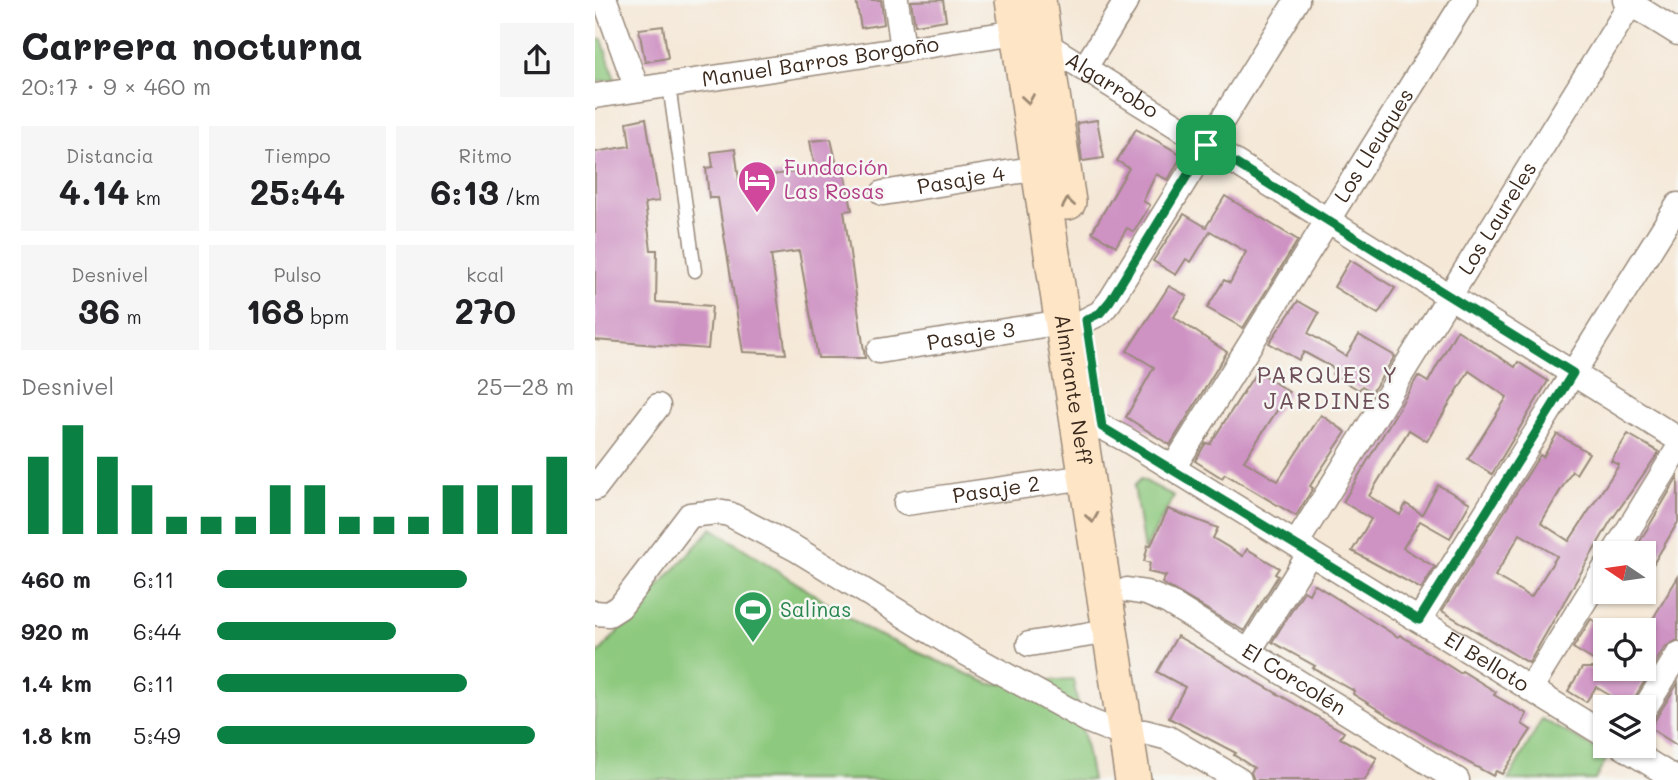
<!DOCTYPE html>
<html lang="es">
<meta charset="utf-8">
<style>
body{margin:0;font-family:Mali,sans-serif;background:#f6f6f6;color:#202124;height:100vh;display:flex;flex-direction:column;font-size:26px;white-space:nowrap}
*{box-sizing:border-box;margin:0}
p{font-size:23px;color:#757577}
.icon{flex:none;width:38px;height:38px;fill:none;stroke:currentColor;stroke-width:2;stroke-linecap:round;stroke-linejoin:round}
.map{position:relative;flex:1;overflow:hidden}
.details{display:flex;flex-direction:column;background:#fff;width:595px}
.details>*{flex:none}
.needle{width:46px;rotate:283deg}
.tools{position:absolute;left:998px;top:541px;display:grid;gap:14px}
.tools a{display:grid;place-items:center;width:63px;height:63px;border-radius:0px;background:#fff;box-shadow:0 2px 5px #0004;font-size:35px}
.pin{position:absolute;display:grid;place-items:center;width:60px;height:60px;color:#fff;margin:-30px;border-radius:14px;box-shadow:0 4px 10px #0006}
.round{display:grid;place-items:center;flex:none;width:74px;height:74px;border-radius:0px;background:#f6f6f6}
.overview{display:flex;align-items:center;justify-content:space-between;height:119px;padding:0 21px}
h1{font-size:38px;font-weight:700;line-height:52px}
.stats{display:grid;grid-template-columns:repeat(3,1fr);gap:10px;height:119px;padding:7px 21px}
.stats div{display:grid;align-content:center;border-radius:0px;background:#f6f6f6;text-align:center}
.stats b{font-size:35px;font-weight:700}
.stats small{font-size:19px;font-weight:400}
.stats p{font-size:19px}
.chart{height:196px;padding:14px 21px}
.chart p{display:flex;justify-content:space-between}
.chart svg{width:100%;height:126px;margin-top:7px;stroke:#0b8043;stroke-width:6}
ul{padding:0 21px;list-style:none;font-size:23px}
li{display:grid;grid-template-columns:112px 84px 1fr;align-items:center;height:52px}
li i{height:18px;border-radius:9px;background:#0b8043}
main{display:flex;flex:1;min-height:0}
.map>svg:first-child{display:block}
.green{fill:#8dc97e;stroke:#647a4e;stroke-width:2}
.building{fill:#ce92c3;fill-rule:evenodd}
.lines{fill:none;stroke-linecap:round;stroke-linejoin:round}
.lane-casing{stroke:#98897a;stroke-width:15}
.street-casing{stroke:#98897a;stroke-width:27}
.secondary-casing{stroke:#98897a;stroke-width:38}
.lane{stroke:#fff;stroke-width:12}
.street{stroke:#fff;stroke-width:24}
.secondary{stroke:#fee5c5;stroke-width:35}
.oneway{stroke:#9c8872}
.route-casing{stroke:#fff;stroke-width:14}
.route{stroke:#0b8043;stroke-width:9}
.labels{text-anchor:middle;stroke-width:5;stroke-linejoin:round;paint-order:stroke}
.street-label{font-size:21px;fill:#3b2a1e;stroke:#f6f6f2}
.hotel-label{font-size:21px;fill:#b23c85;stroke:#f6f6f2;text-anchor:start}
.leisure-label{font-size:21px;fill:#27864d;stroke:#f6f6f2;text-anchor:start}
.neighbourhood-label{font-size:23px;letter-spacing:2px;fill:#6e4e58;stroke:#f6f6f2}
</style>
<main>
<section class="details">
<div class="overview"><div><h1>Carrera nocturna</h1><p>20:17 · 9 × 460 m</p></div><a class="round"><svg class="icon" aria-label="share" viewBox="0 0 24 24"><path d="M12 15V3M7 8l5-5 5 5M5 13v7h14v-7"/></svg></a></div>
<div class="stats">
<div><p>Distancia</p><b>4.14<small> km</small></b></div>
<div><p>Tiempo</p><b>25:44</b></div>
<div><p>Ritmo</p><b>6:13<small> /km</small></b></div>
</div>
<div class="stats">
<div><p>Desnivel</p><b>36<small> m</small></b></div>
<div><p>Pulso</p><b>168<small> bpm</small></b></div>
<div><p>kcal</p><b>270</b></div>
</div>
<div class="chart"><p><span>Desnivel</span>25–28 m</p>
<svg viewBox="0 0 160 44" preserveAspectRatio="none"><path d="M5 44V17M15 44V6M25 44V17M35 44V27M45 44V38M55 44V38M65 44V38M75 44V27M85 44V27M95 44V38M105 44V38M115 44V38M125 44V27M135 44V27M145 44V27M155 44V17"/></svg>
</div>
<ul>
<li><b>460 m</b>6:11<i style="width:70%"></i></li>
<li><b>920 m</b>6:44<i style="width:50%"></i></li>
<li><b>1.4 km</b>6:11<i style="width:70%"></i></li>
<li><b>1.8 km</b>5:49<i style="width:89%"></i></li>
</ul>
</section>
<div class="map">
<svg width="1083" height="780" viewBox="0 0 1083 780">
<rect width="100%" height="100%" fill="#f6f6f2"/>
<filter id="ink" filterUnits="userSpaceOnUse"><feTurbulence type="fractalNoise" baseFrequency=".0143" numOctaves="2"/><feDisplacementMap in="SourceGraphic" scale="14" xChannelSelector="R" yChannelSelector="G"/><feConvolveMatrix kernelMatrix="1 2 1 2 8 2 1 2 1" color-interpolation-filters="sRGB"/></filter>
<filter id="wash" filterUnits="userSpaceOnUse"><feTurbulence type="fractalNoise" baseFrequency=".00686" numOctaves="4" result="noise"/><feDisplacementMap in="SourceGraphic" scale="28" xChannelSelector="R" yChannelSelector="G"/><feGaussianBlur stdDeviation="1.57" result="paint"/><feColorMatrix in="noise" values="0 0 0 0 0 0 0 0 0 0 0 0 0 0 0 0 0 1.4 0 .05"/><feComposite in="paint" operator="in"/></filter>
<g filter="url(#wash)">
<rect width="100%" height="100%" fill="#f5e8d7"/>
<g class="green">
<path d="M7 39 20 80 0 82V40Z"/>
<path d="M546 479 579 496 549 551 539 486Z"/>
<path d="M117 528 277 632 395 684 478 679 497 780H0V657Z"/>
<path d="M947 719 1013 756 1000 780H913Z"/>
</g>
<g id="blocks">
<g class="building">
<path d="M261 0H286L289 24 266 28Z"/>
<path d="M348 0 351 20 320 25 316 1Z"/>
<path d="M68 26 73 58 50 62 44 29Z"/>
<path d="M51 118 64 201 50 203 56 250H62L61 302 117 306 113 349 0 340V152L35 146 32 122Z"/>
<path d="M502 120 509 158 487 161 482 123Z"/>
<path d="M541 129 587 155 573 180 561 174 548 201 555 205 539 232 532 228 521 246 497 232 534 168 522 161Z"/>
<path d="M236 139 242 166 248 165 257 210 249 211 270 358H223L204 251 176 255 191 354 148 352 123 198H114L111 168 118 167 116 152 140 149 144 180 220 169 215 141Z"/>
<path d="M630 196 703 240 648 328 612 308 629 280 635 283 651 252 615 231 596 262 591 259 581 275 558 261 589 214 611 227Z"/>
<path d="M755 260 800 288 783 314 739 287Z"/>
<path d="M574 286 592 296 579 317 632 352 575 445 531 417 559 367 532 351Z"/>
<path d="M703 301 724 313 713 333 751 356 764 335 800 356 777 392 767 386 764 390 737 374 740 369 709 352 704 360 674 343Z"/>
<path d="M862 330 920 367 923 362 953 381 897 474 873 459 912 397 874 371 832 441 814 430 774 496 805 515 811 504 827 514 843 485 875 503 855 538 825 521 808 548 840 567 826 589 757 551 776 519 748 502 823 376 833 382Z"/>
<path d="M662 371 694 392 649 461 683 481 726 415 751 432 715 486 718 488 701 516 630 474 627 478 600 461 611 443 615 444Z"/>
<path d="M962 434 994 453 981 474 977 471 946 523 974 541 1024 465 1016 461 1033 434 1064 452 1015 522 934 663 847 611 945 455 948 457ZM925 534 962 556 936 597 900 576Z"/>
<path d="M1083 477V522L1048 581V553H1038Z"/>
<path d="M573 509 623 528 618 538 648 556 652 549 684 568 680 574 683 576 649 631 567 583 571 576 553 572 555 563 549 561 553 545H556Z"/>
<path d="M1083 577V640L1070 647 1034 707 1001 687 991 702 973 691 987 668H1048V635Z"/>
<path d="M719 584 803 637 805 635 865 673 867 671 901 692 899 695 932 714 927 724 936 730 907 774 901 771 898 776 874 763 792 715 758 694 759 691 718 668 720 666 677 642 709 591 714 594Z"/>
<path d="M996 619 1014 630H1010V640L998 660 978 648Z"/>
<path d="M582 636 749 732 745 738 782 758 770 780H659L656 772 659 768 639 755 641 753 574 718 590 687 562 672Z"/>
<path d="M1083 683V746L1055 728Z"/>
</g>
</g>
</g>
<g filter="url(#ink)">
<use href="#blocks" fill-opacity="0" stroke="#98897a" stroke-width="2"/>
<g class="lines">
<defs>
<path id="lane" d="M74 85 100 271"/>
<g id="street">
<path d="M10 0 42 89"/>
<path d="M301 0 308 49"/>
<path d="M1030 0 1083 33"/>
<path d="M489 69 532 0"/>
<path id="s1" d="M0 96 422 32 449 43 1083 439"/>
<path id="s2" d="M288 193 443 168"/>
<path d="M491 320 505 313 515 301 702 0"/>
<path id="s3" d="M284 351 467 322"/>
<path id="s4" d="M484 429 507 427 532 440 1010 735"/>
<path id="s5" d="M578 468 870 0"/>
<path d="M0 488 63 406"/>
<path id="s6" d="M311 503 491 477"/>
<path id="s7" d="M701 544 1038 0"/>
<path d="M1019 553 1083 449"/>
<path id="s8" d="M532 590 551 593 573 602 862 780"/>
<path d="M0 613 14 614 25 607 95 515 122 512 134 514 201 549 369 652 494 721 519 731 550 732 573 738 644 780"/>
<path d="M824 620 1083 205"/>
<path d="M434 644 515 631"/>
<path d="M654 651 715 553"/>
<path d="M935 689 1010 568"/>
<path d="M1048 711 1083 655"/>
<path d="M1027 746 1082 780"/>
</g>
<g id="secondary">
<path id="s9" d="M418 0 538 780"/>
<path d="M443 0 473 202"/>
</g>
</defs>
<use href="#lane" class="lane-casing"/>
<use href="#street" class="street-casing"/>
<use href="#secondary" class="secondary-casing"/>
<use href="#lane" class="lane"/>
<use href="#street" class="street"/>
<use href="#secondary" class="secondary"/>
</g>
<defs><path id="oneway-chevron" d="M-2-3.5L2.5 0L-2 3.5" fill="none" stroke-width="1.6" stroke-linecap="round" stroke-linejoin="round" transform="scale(1.75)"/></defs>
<g class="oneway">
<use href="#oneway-chevron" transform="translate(433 99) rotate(81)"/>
<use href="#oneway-chevron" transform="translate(473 203) rotate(-99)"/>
<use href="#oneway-chevron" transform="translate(497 518) rotate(81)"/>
</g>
</g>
<g class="lines" filter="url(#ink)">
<defs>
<path id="route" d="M611 145 978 373 824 620 507 427 491 320 505 313 515 301Z"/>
</defs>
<use href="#route" class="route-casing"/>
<use href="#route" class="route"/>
</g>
<defs>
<symbol id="hotel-pin" viewBox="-11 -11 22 30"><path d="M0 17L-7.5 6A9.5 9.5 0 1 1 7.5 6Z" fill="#d1479c" stroke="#f6f6f2"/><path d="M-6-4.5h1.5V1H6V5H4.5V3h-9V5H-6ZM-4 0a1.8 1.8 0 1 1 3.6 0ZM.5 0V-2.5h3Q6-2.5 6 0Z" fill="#fff"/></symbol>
<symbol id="stadium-pin" viewBox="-11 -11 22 30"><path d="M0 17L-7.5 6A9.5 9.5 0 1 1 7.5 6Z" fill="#2e9e5b" stroke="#f6f6f2"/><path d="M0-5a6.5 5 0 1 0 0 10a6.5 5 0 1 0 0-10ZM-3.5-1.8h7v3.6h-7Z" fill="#fff"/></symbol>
</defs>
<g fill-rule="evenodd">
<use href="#hotel-pin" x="140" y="158" width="44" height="60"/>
<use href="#stadium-pin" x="136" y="588" width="44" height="60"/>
</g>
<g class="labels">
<g class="street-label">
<text dy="7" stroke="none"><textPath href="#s1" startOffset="228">Manuel Barros Borgoño</textPath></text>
<text dy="7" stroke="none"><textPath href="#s1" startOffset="536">Algarrobo</textPath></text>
<text dy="7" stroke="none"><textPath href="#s5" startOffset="380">Los Lleuques</textPath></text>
<text dy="7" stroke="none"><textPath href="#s2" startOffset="79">Pasaje 4</textPath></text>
<text dy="7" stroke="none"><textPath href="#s7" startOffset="383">Los Laureles</textPath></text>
<text dy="7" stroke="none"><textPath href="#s3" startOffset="93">Pasaje 3</textPath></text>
<text dy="7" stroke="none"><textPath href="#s9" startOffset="394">Almirante Neff</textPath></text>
<text dy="7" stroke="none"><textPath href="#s6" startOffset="91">Pasaje 2</textPath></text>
<text dy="7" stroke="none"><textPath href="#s4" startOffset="474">El Belloto</textPath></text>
<text dy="7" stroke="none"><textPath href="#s8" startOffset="191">El Corcolén</textPath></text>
</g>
<g class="hotel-label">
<text x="189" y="175">Fundación<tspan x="189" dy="24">Las Rosas</tspan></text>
</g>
<g class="leisure-label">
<text x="185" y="617">Salinas</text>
</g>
<g class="neighbourhood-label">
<text x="733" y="383">PARQUES Y<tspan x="733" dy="26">JARDINES</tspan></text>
</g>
</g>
</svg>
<div class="tools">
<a><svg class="needle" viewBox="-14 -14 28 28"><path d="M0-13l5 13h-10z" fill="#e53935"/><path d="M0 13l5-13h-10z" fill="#757577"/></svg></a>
<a><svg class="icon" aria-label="locate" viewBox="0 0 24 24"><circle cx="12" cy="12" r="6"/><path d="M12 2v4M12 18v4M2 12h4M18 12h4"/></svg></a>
<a><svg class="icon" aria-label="layers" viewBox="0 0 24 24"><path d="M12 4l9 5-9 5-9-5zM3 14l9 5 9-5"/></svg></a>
</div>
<div class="pin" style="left:611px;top:145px;background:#1e9e55"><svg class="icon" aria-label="arrive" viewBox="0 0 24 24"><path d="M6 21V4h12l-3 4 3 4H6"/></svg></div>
</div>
</main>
